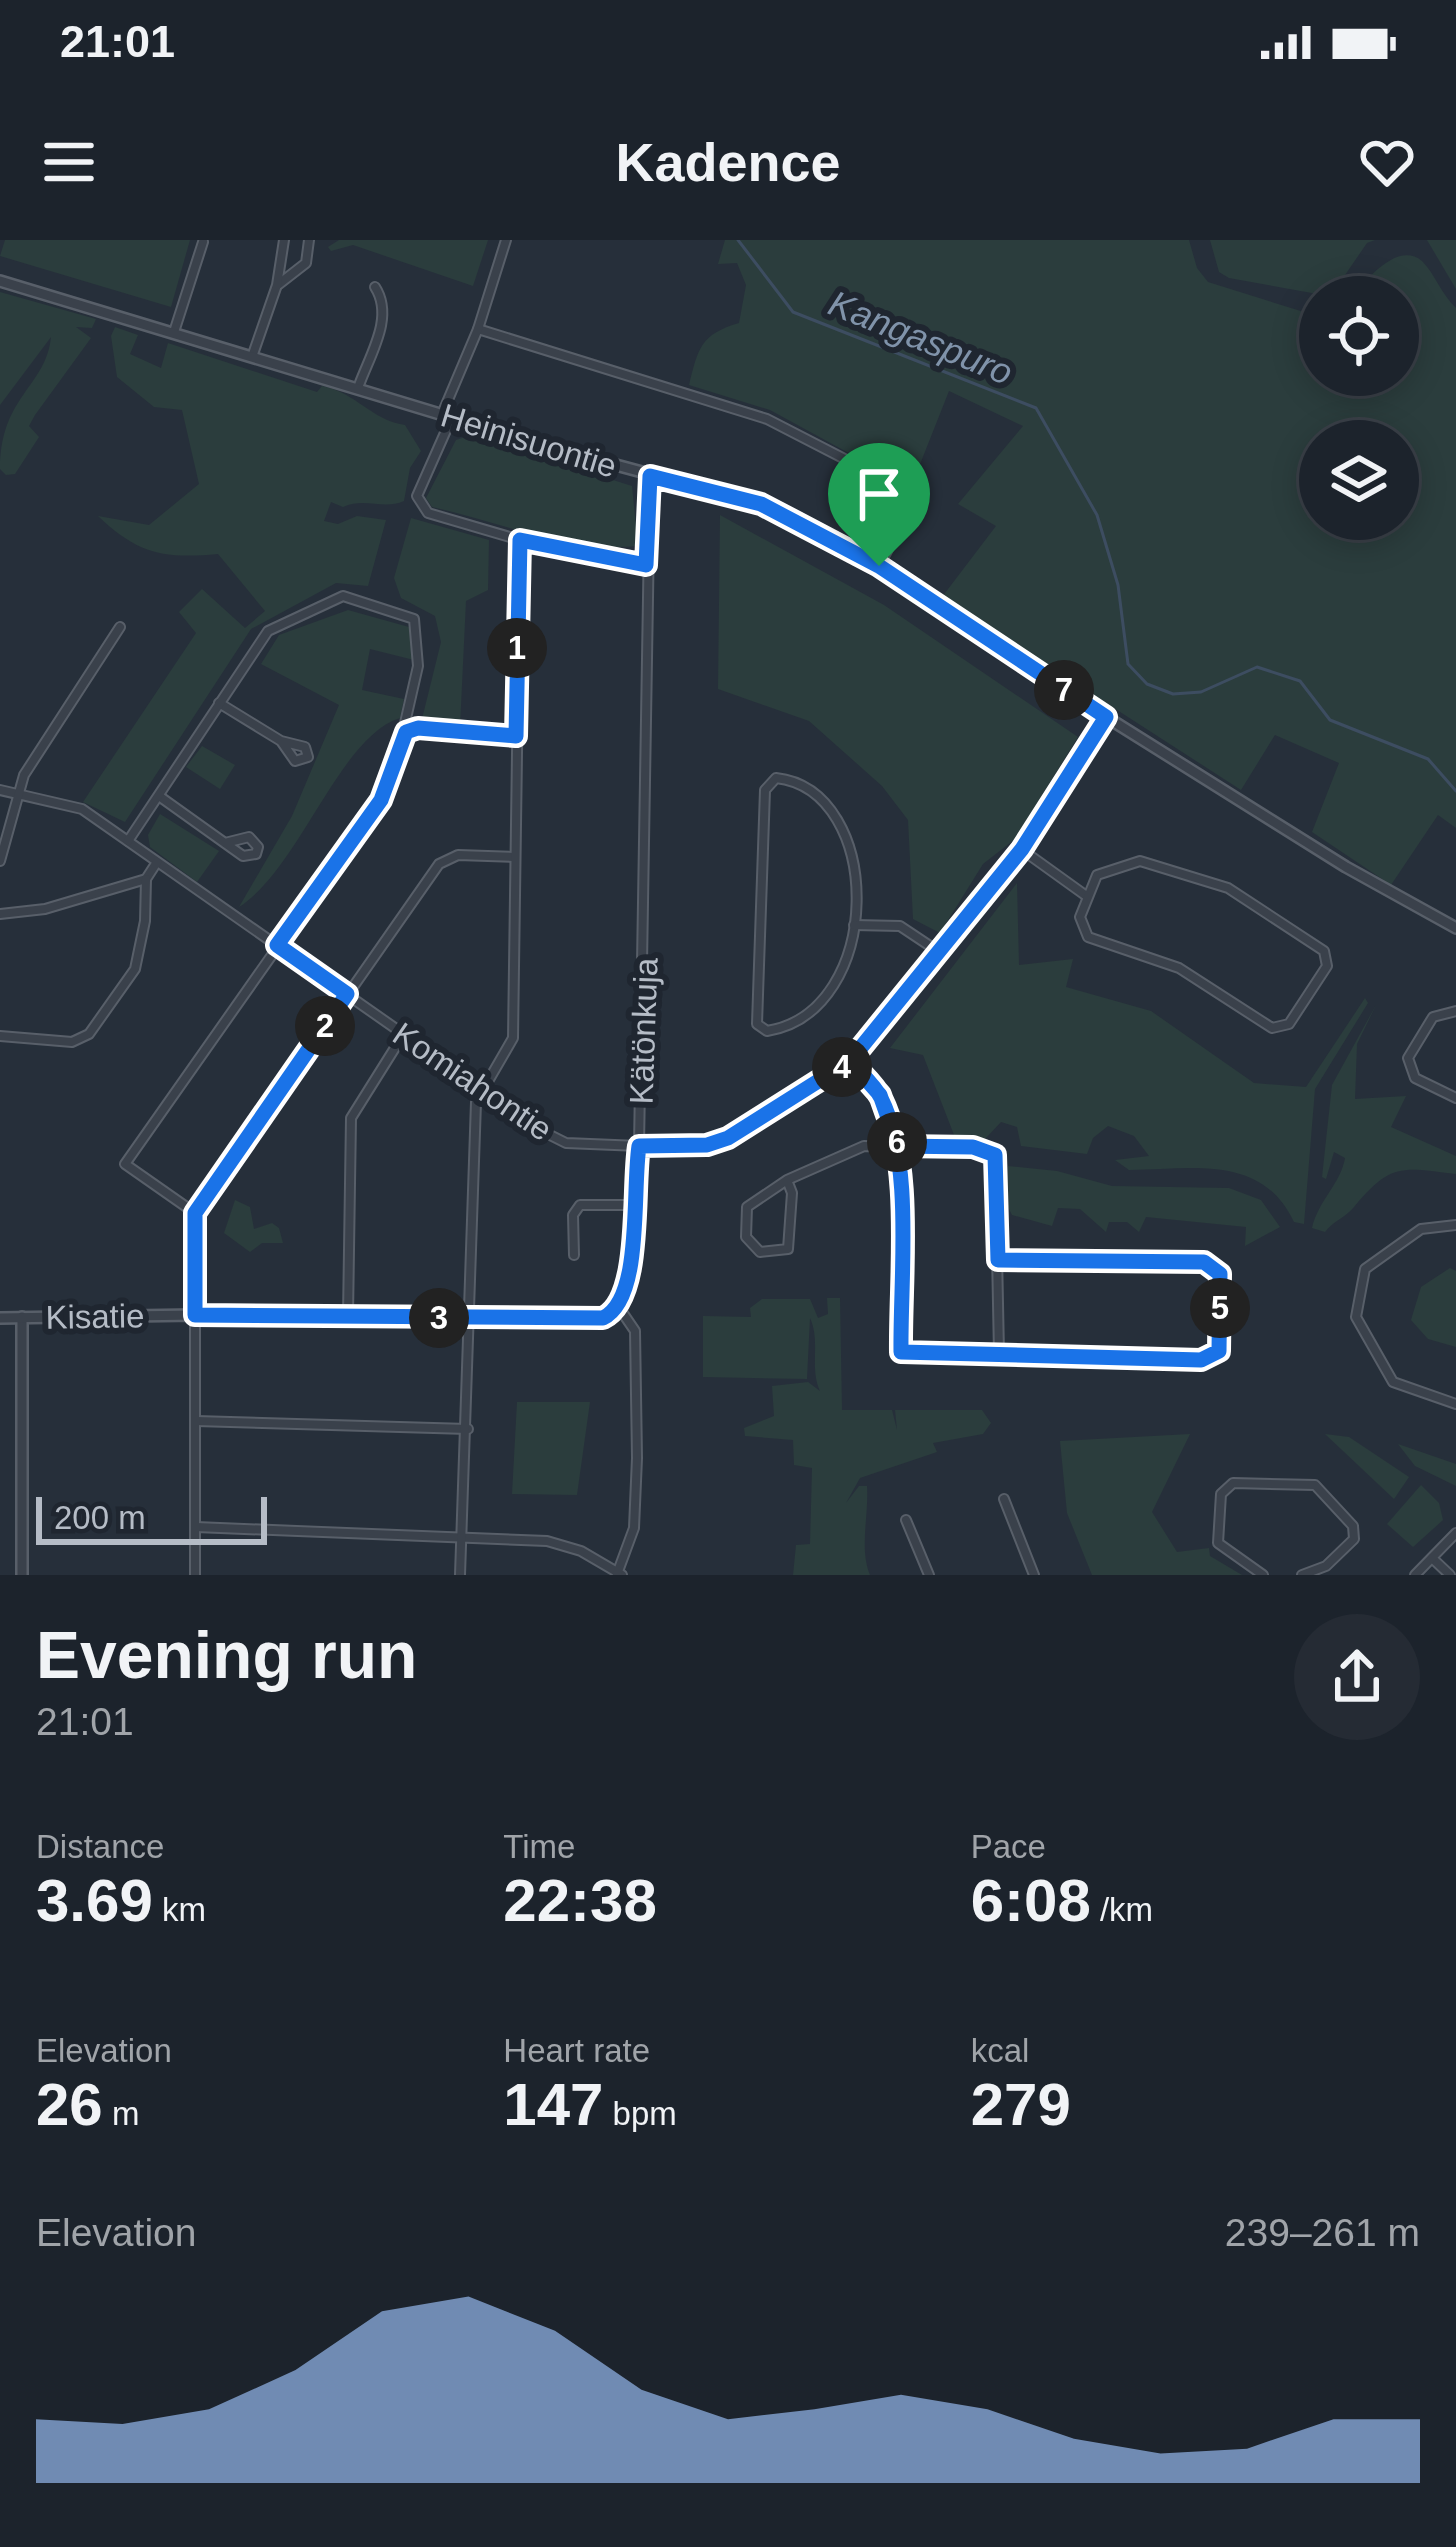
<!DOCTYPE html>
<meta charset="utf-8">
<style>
body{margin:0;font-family:Helvetica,sans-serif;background:#252b34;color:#f1f3f6;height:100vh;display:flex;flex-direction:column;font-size:45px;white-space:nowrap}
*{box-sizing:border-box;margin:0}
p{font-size:39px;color:#a0a4a9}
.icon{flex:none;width:66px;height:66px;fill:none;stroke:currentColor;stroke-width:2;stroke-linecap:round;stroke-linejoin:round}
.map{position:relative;height:1335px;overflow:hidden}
.sheet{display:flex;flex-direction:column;background:#1c232c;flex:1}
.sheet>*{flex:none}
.tools{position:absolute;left:1299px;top:36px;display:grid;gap:24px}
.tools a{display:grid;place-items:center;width:120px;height:120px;border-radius:50%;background:#1c232c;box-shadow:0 6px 30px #0003,0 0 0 3px #3a4048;font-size:60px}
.scale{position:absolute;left:36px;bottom:30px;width:231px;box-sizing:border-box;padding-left:12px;border:6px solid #b5bcc6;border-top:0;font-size:33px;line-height:42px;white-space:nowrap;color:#b5bcc6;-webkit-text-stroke:9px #1f2630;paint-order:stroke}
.pin{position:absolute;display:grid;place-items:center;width:102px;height:102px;color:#fff;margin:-123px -51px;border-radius:50% 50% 50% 0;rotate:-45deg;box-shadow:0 0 12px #0007}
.pin .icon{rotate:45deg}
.km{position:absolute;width:60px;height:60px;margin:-30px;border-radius:50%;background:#222;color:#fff;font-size:33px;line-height:60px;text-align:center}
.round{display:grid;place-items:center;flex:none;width:126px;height:126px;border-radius:63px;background:#252b34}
.head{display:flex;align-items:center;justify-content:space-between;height:204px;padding:0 36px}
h1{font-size:66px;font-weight:700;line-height:90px}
.metrics{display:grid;grid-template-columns:repeat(3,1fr);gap:18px;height:204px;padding:12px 36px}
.metrics div{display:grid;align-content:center}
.metrics b{font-size:60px;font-weight:700}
.metrics small{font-size:33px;font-weight:400}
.metrics p{font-size:33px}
.chart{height:336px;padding:24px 36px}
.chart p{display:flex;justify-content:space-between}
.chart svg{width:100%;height:216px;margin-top:12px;fill:#94b7ec;opacity:.7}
.status{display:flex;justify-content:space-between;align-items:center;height:84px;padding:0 60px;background:#1c232c;direction:ltr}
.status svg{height:33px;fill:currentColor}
header{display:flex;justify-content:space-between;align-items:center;height:156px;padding:0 36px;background:#1c232c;font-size:54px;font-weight:700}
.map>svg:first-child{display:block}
.green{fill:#2b3d3d;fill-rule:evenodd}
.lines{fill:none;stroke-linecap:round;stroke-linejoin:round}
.stream{stroke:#3d4d61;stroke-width:3}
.minor-casing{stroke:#585f69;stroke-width:12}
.tertiary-casing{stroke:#585f69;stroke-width:14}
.minor{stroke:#3a414b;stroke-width:8}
.tertiary{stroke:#3a414b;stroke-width:9}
.route-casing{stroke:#fff;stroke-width:24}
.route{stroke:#1a73e8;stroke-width:15}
.labels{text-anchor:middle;stroke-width:12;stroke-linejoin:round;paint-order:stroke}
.street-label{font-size:33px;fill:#b5bcc6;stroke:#1f2630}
.water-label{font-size:36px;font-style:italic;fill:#8093aa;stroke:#1f2630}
</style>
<div class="status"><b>21:01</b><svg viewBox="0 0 49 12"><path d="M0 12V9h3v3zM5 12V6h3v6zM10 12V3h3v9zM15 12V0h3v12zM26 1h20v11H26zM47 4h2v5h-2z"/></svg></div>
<header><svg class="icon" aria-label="menu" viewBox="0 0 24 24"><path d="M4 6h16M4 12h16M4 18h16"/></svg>Kadence<svg class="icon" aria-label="heart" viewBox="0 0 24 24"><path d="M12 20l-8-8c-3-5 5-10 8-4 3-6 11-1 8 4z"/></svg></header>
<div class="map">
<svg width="1456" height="1335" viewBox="0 0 1456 1335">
<rect width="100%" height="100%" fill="#262f3a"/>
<g class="green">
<path d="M5 0H190L171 67 0 16Z"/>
<path d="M339 0H488L473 46 353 5 331 11 328 7Z"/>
<path d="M725 0H1189L1197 28 1208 42 1320 77V135H1398V57H1351C1365 43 1396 0 1422 21 1435 34 1441 54 1456 68V588L1438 575 1391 645 1312 592 1339 523 1275 495 1241 550 942 357 996 286 958 264 1023 186 949 151 911 247 770 170 689 145C698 108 701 94 739 83L746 45 737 23 718 24ZM1398 201V279H1320V201Z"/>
<path d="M1210 0H1375L1367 3 1345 35 1323 55 1229 38 1219 32Z"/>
<path d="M1427 0H1456V49Z"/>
<path d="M0 52 96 79 92 88 76 87 91 98 35 175 29 186 39 197 15 234 6 235 0 229C0 156 46 147 51 97L0 165Z"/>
<path d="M115 87 138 95 130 114 161 128 168 103 317 152 322 146C357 153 371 180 405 185L421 211 410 228 404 261C383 270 365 257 343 267L331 262 324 281 338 284 357 276 386 280 368 346 336 343 251 389 125 582 83 562 196 393 179 372 202 349 245 388 265 371 218 314C163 319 138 314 98 276L149 285 199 244 182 170 154 167 117 137 111 96Z"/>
<path d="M471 195 632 246 638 306C569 313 500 282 432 267L426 258 456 200Z"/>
<path d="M720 275 884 365 1078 497 1015 599 983 624 940 693 913 679 908 580 882 546 809 481 718 449Z"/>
<path d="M411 278 489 300 488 350 466 361 460 487 421 483 441 402 435 376 401 358 394 338Z"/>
<path d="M348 370 409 387 414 420 370 409 362 450 404 459 400 478C339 497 300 628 239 667L292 576 339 465 261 424 279 395Z"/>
<path d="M202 506 235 525 220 549 186 527Z"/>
<path d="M160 574 219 611 197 642 150 607 148 595Z"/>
<path d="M1017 643 1019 725 1073 719 1066 747 1151 771 1254 843 1306 847 1365 758 1368 763 1315 849 1304 984 1294 982C1262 914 1193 929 1129 930L1115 920 1149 916 1134 896 1108 886 1093 898 1087 914 1021 906 1017 887 1001 882 985 899 956 900 923 815 890 808Z"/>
<path d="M1376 765 1357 804 1355 859 1406 856 1391 887 1456 916V934C1401 927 1390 923 1354 967 1346 977 1332 982 1325 992L1312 988C1318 961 1341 943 1345 918L1334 912 1326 939 1322 937 1332 845Z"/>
<path d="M1008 926 1057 931 1112 946 1229 948 1261 960 1280 987 1245 1006 1246 987 1146 977 1139 992 1127 982H1109L1106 992 1080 969 1058 968 1052 986 1012 975 1006 963Z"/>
<path d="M235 960 250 967 254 989 272 983 279 988 283 1003H262L250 1012 224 993Z"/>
<path d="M1450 1028 1456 1031V1107L1428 1099 1411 1080 1421 1047Z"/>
<path d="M827 1058H840L842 1170H892L897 1190 895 1170H982L991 1183 983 1194 933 1203 937 1212 860 1238 846 1263 859 1246H867C869 1276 859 1308 870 1335H793L796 1305 810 1304 812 1228 794 1225 793 1200 745 1196 744 1188 774 1176 772 1146 808 1142 820 1151C809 1127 821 1102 810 1078L807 1139 703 1137V1076L751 1077 750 1068 762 1059H810L818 1078 828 1074Z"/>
<path d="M517 1162H590L577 1255 512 1254Z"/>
<path d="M1190 1194 1152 1272 1177 1312 1209 1308 1210 1316 1242 1335H1092L1067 1273 1060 1201Z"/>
<path d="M1325 1194 1349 1197 1409 1237 1394 1259Z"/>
<path d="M1398 1204 1456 1224V1246L1415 1226Z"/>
<path d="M1421 1245 1439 1263 1443 1280 1413 1307 1387 1284Z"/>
</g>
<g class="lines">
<path class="stream" d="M738 0 793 72 1036 168 1097 275 1118 345 1128 424 1147 444 1173 454 1201 452 1257 427 1300 441 1330 480 1428 519 1456 551"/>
<defs>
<g id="minor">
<path d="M279 44 306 23 309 0"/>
<path d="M478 89 767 179 901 248 909 270 879 326"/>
<path d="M174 92 203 2"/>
<path d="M252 117 277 45 284 0"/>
<path d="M358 148C369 116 395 78 375 47"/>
<path d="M442 174 478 89 506 0"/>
<path d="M452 177 417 256 428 273 520 300 646 325"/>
<path d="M219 463 281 501 295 521 308 517 305 507 281 501"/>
<path d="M776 538C885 550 885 772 767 791L757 784 765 550Z"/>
<path d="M0 550 82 569 542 891 566 903 639 906 650 236"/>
<path d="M159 556 243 616 256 614 258 607 249 597 225 603"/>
<path d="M128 601 268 391 343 356 414 379 418 426 402 496"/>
<path d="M1021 609 1085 655"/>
<path d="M0 621 24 535 120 387"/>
<path d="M1140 621 1228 648 1324 711 1327 726 1289 784 1272 788 1179 728 1088 697 1080 677 1097 635Z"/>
<path d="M0 674 45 669 146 639 157 622"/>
<path d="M854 685 900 686 939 712"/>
<path d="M1456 771 1433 777 1408 818 1415 838 1456 858"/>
<path d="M0 796 72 802 89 794 135 729 145 681 146 639"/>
<path d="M851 821 880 855 898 906 901 1112 1201 1120 1219 1111 1220 1034 1204 1022 998 1020"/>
<path d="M787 940 747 967 746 997 760 1012 788 1009 792 953 787 940 864 906 990 911 995 915 999 1113"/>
<path d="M195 973 125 924 381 560 402 498 418 488 516 496"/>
<path d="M1456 985 1421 989 1365 1029 1356 1077 1393 1142 1456 1164"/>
<path d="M574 1015 573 975 580 965H631"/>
<path d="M348 1076 351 878 403 795"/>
<path d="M196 1181 468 1189"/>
<path d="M1004 1259 1034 1335"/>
<path d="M906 1280 929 1335"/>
<path d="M196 1287 547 1301 581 1311 622 1335"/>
<path d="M1432 1318 1450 1335"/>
<path d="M617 1334 634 1288 637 1218 635 1091 620 1069"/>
<path d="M195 1335V973L439 624 458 615 514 617"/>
<path d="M460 1335 476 862 513 798 520 300"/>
<path d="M1263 1335 1218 1303 1221 1254 1233 1243 1315 1245 1353 1286 1354 1299 1326 1326 1302 1335"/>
<path d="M1415 1335 1456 1293"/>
</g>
<g id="tertiary">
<path d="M0 41 549 207 761 264 900 338 1028 428 1346 627 1456 688"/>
<path d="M22 1077V1335"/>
<path d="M0 1078 195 1075 592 1082C601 1079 612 1077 619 1069 636 1052 635 938 639 906L707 905 728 897 851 821 1021 609 1106 477"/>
</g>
</defs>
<use href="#minor" class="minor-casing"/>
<use href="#tertiary" class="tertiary-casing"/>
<use href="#minor" class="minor"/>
<use href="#tertiary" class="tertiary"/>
</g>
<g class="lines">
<defs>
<path id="route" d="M879 326 761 264 650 236 646 325 520 300 516 496 418 488 406 492 381 560 277 705 347 754 195 973V1075L603 1078C643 1059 632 952 639 906L707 905 728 898 850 821 880 855 898 906 973 907 995 915 998 1020 1204 1022 1220 1034 1219 1111 1201 1120 901 1112C900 1037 914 924 881 858 874 844 860 833 850 821L1022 609 1106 477 879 326"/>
</defs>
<use href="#route" class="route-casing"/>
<use href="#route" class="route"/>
</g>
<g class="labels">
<g class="street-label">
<text transform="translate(529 200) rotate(17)" y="12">Heinisuontie</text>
<text transform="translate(643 791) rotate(-88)" y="12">Kätönkuja</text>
<text transform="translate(473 841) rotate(34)" y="12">Komiahontie</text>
<text transform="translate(95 1076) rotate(-1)" y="12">Kisatie</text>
</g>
<g class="water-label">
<text transform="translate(921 97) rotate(22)" y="13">Kangaspuro</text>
</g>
</g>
</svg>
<div class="tools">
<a><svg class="icon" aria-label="locate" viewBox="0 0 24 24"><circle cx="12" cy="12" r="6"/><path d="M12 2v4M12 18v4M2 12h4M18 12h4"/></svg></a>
<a><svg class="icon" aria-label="layers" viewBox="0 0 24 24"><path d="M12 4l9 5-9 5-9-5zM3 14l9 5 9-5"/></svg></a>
</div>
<div class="scale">200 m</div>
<div class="pin" style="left:879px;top:326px;background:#1e9e55"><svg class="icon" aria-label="arrive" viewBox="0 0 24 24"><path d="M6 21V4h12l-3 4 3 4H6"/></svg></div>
<b class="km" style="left:517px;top:408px">1</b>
<b class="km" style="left:325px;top:786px">2</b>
<b class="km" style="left:439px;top:1078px">3</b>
<b class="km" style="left:842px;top:827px">4</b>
<b class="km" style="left:1220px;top:1068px">5</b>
<b class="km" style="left:897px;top:902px">6</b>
<b class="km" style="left:1064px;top:450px">7</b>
</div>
<section class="sheet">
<div class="head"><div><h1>Evening run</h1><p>21:01</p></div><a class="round"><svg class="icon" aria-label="share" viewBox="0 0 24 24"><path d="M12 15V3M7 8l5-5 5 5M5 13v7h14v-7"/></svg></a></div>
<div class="metrics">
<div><p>Distance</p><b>3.69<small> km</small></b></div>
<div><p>Time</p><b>22:38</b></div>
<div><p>Pace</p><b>6:08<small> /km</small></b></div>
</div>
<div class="metrics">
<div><p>Elevation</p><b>26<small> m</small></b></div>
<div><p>Heart rate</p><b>147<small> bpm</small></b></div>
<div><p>kcal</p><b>279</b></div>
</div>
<div class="chart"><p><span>Elevation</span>239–261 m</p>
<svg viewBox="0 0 160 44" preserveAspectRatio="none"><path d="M0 44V31L10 32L20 29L30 21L40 9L50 6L60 13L70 25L80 31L90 29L100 26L110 29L120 35L130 38L140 37L150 31L160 31V44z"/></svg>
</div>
</section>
